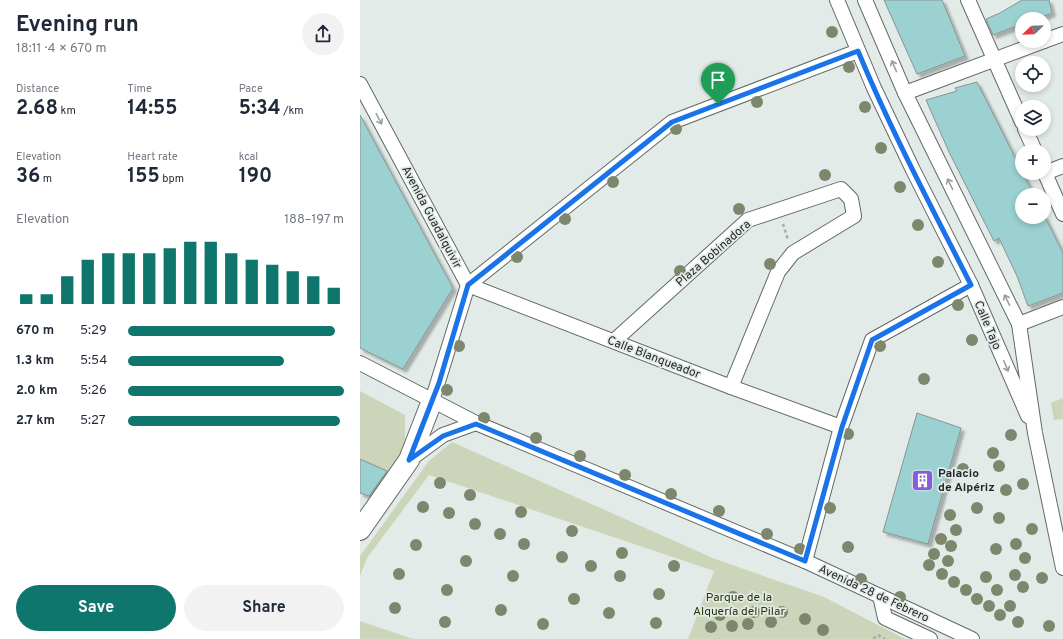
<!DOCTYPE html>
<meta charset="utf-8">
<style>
body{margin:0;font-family:Overpass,sans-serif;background:#f2f2f3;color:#1f2937;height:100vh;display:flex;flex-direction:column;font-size:15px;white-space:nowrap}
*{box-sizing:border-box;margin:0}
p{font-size:13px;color:#747a83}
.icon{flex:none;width:22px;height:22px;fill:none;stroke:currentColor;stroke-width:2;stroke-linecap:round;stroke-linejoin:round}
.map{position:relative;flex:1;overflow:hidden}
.sheet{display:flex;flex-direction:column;background:#fff;width:360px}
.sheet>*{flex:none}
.needle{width:26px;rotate:247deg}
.buttons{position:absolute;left:655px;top:12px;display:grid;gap:8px}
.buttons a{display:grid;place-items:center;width:36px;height:36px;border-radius:50%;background:#fff;box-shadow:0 2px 6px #0003;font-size:20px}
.pin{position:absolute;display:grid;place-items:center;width:34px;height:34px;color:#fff;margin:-41px -17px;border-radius:50% 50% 50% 0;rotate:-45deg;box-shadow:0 0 4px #0007}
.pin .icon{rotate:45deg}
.round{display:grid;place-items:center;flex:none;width:42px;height:42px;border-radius:21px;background:#f2f2f3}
.head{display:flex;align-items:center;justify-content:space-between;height:68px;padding:0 16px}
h1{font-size:22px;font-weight:700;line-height:30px}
.stats{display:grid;grid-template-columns:repeat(3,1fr);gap:6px;height:68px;padding:4px 16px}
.stats div{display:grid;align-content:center}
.stats b{font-size:20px;font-weight:700}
.stats small{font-size:11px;font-weight:400}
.stats p{font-size:11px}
.chart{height:112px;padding:8px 16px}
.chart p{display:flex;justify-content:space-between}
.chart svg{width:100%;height:72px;margin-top:4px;stroke:#0f766e;stroke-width:6}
.cta{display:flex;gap:8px;margin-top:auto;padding:8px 16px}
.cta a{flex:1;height:46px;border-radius:24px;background:#0f766e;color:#fff;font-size:16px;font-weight:700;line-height:46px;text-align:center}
.cta a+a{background:#f2f2f3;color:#1f2937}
ul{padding:0 16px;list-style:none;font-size:13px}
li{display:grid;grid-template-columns:64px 48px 1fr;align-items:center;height:30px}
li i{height:10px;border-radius:5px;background:#0f766e}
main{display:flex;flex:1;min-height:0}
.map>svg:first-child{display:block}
.green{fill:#ccd5b9}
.building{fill:#9bd1d1;stroke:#8b9393;filter:url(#shadow)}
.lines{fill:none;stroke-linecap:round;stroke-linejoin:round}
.street-casing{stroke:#626966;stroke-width:16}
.secondary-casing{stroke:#626966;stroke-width:22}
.path{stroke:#a6acaa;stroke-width:2.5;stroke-dasharray:3 3;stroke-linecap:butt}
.street{stroke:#fff;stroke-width:14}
.secondary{stroke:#fff;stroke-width:20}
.tree{fill:#7e876d}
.oneway{stroke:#9c9e9d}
.route-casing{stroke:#fff;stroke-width:8}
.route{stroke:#1a73e8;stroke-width:5}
.labels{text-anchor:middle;stroke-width:3.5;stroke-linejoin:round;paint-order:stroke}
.street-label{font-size:12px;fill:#242726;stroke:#e3ebe8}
.poi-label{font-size:12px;font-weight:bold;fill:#242726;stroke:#e3ebe8;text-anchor:start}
.park-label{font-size:12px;fill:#2c3608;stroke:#e3ebe8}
</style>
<main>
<section class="sheet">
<div class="head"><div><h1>Evening run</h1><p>18:11 · 4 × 670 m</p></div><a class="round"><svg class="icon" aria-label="share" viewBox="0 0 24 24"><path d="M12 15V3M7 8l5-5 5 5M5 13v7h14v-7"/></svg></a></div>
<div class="stats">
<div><p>Distance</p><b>2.68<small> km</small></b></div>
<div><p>Time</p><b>14:55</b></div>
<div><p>Pace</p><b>5:34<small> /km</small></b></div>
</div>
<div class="stats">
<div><p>Elevation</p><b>36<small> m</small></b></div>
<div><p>Heart rate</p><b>155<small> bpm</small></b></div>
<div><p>kcal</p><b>190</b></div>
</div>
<div class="chart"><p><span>Elevation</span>188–197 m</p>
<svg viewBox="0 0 160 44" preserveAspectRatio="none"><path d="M5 44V38M15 44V38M25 44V27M35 44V17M45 44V13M55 44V13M65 44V13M75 44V10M85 44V6M95 44V6M105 44V13M115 44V17M125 44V20M135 44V24M145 44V27M155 44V34"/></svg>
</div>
<ul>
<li><b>670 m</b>5:29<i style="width:96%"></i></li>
<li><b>1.3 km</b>5:54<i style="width:72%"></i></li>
<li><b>2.0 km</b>5:26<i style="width:100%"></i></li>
<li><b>2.7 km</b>5:27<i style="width:98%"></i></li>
</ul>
<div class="cta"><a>Save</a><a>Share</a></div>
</section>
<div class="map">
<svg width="703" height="639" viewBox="0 0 703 639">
<defs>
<filter id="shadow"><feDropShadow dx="3.5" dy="3.5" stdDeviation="1" flood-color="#0004"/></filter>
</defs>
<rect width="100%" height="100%" fill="#e3ebe8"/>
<g class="green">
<path d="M0 391 45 415V438L42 462 15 499 0 493Z"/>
<path d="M703 398V419L694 420 691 403Z"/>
<path d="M92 442 355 559 464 597 545 639H328L354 571 69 475 7 558 0 576V556L69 461Z"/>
<path d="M0 621 53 639H0Z"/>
</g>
<g class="building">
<path d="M524 0H582L605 56 557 74Z"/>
<path d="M662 0H689L692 13 677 19H662V24L633 35 626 19 640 13Z"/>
<path d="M617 82 674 195H662V217H684V215L703 253V293L668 306 657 276 639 238 634 241 590 154 566 100 597 91 595 88Z"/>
<path d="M0 115 93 288 43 369 0 348Z"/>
<path d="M557 413 601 428 568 544 523 532Z"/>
<path d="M0 459 27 471 9 496 0 493Z"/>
</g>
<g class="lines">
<defs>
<g id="street">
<path d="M477 0 514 88 553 170 611 285 668 416"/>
<path d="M505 0 545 93 659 324 675 433 703 568"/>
<path d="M608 0 662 122"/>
<path d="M684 41 703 34"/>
<path d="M0 84 108 285 72 401"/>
<path d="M545 93 684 41"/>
<path d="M665 129 675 151"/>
<path d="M684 171 703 214"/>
<path d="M685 173 703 166"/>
<path d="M108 285 312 122 498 51"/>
<path d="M108 285 371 387 481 427"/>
<path d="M659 324 703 307"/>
<path d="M254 341 388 220 481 189 491 199 494 216 433 253 418 272 371 387"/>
<path d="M0 363 116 423 445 561 612 639"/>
<path d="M49 460 83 435 116 423"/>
<path d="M445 561 481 427 512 340 611 285"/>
<path d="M520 596 525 618 570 639"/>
</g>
<path id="secondary" d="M0 530 49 460 72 401"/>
</defs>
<use href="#street" class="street-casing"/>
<use href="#secondary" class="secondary-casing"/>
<g class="path">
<path d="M423 224 428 240"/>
<path d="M514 639 515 637 518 635 525 639"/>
</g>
<use href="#street" class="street"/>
<use href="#secondary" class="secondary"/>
</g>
<g class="tree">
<circle cx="472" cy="32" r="6"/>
<circle cx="489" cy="67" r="6"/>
<circle cx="397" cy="102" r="6"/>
<circle cx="505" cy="107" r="6"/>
<circle cx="316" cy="129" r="6"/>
<circle cx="521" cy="148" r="6"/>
<circle cx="465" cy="175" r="6"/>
<circle cx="253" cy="182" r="6"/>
<circle cx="540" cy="187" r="6"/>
<circle cx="379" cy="209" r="6"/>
<circle cx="205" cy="219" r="6"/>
<circle cx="558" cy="225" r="6"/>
<circle cx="157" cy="257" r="6"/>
<circle cx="578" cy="262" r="6"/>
<circle cx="410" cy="264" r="6"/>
<circle cx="320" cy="271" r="6"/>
<circle cx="598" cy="305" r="6"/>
<circle cx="612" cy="340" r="6"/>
<circle cx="99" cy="346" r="6"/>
<circle cx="520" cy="346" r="6"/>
<circle cx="564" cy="379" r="6"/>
<circle cx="87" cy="390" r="6"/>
<circle cx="124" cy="418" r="6"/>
<circle cx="488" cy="434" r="6"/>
<circle cx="651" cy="435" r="6"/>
<circle cx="176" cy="438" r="6"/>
<circle cx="633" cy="453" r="6"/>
<circle cx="220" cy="456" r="6"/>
<circle cx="639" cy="466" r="6"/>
<circle cx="603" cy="469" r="6"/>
<circle cx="265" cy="475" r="6"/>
<circle cx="80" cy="483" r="6"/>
<circle cx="663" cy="484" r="6"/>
<circle cx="646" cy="490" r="6"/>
<circle cx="311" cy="494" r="6"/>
<circle cx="110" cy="495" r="6"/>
<circle cx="63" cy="507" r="6"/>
<circle cx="470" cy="508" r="6"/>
<circle cx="617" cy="508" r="6"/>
<circle cx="359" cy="511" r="6"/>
<circle cx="161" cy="512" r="6"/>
<circle cx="89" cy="513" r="6"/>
<circle cx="590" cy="515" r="6"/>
<circle cx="639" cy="518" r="6"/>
<circle cx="115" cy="524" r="6"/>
<circle cx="672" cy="529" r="6"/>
<circle cx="596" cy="530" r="6"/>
<circle cx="212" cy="531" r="6"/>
<circle cx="140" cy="534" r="6"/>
<circle cx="407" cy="534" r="6"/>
<circle cx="581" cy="539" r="6"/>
<circle cx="164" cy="544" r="6"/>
<circle cx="656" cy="544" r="6"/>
<circle cx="56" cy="545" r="6"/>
<circle cx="591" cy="546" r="6"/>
<circle cx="488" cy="547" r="6"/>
<circle cx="440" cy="549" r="6"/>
<circle cx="636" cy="549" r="6"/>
<circle cx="262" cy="553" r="6"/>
<circle cx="574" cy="554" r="6"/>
<circle cx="202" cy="557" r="6"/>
<circle cx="665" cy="558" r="6"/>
<circle cx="106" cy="561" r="6"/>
<circle cx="588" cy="561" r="6"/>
<circle cx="569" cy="565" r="6"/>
<circle cx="231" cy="566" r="6"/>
<circle cx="314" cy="566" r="6"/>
<circle cx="39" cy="574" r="6"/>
<circle cx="582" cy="574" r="6"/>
<circle cx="655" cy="575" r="6"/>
<circle cx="153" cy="576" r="6"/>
<circle cx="260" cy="576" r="6"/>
<circle cx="626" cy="577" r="6"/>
<circle cx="682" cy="578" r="6"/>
<circle cx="501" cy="579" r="6"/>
<circle cx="594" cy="582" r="6"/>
<circle cx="663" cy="587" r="6"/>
<circle cx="87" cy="590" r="6"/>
<circle cx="606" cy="590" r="6"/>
<circle cx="637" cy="590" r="6"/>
<circle cx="299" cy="594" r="6"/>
<circle cx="373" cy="597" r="6"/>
<circle cx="540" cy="597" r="6"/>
<circle cx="214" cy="599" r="6"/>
<circle cx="617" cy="599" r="6"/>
<circle cx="629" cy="606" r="6"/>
<circle cx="650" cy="606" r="6"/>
<circle cx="35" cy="608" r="6"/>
<circle cx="141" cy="610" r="6"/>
<circle cx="394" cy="612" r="6"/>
<circle cx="422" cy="612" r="6"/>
<circle cx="249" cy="613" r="6"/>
<circle cx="360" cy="615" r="6"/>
<circle cx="640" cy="615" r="6"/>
<circle cx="445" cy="619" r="6"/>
<circle cx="85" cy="622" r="6"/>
<circle cx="411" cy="622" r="6"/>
<circle cx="658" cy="622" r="6"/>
<circle cx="296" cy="623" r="6"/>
<circle cx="183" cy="624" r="6"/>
<circle cx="388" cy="624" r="6"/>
<circle cx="372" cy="626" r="6"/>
<circle cx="689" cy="626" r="6"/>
<circle cx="351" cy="627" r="6"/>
<circle cx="463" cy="630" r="6"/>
</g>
<defs><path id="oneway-shaft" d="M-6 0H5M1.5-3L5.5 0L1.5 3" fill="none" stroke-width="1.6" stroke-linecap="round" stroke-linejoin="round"/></defs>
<g class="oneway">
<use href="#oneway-shaft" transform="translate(534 66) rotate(-113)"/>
<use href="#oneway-shaft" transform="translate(19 119) rotate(62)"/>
<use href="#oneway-shaft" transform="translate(590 184) rotate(-116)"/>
<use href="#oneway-shaft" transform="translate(647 300) rotate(-116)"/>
<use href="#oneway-shaft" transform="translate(646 366) rotate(67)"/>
</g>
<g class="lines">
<defs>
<path id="route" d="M498 51C531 131 572 208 611 285L512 340 482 427 445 561 116 424 83 436 49 460 79 383 108 285 312 122Z"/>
</defs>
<use href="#route" class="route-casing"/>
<use href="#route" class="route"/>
</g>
<defs>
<symbol id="building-square" viewBox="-11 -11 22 22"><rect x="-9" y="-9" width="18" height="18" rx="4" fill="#855fd9" stroke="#e3ebe8"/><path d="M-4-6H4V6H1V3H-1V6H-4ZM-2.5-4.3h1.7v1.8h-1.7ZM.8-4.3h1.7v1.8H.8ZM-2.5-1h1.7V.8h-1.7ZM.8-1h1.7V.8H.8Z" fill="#fff"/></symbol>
</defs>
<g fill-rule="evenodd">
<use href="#building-square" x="550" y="468" width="25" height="25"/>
</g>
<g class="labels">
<g class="street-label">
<text transform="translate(72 217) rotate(62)" y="4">Avenida Guadalquivir</text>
<text transform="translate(353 253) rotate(-41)" y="4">Plaza Bobinadora</text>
<text transform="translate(628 325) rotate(67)" y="4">Calle Tajo</text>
<text transform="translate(294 357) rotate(21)" y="4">Calle Blanqueador</text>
<text transform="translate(514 593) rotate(25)" y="4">Avenida 28 de Febrero</text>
</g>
<g class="poi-label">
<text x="578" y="477">Palacio<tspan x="578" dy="14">de Alpériz</tspan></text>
</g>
<g class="park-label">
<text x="379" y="601">Parque de la<tspan x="379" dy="14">Alquería del Pilar</tspan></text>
</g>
</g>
</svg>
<div class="buttons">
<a><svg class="needle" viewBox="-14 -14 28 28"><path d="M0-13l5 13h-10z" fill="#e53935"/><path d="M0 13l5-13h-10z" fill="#747a83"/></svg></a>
<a><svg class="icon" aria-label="locate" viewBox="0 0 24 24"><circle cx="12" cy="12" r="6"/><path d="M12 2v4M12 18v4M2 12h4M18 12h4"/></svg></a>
<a><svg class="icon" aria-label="layers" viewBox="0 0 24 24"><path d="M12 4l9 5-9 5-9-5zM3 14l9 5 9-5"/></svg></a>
<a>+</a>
<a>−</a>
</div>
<div class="pin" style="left:358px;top:104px;background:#1e9e55"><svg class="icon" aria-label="arrive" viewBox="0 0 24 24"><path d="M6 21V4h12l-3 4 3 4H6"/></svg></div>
</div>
</main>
